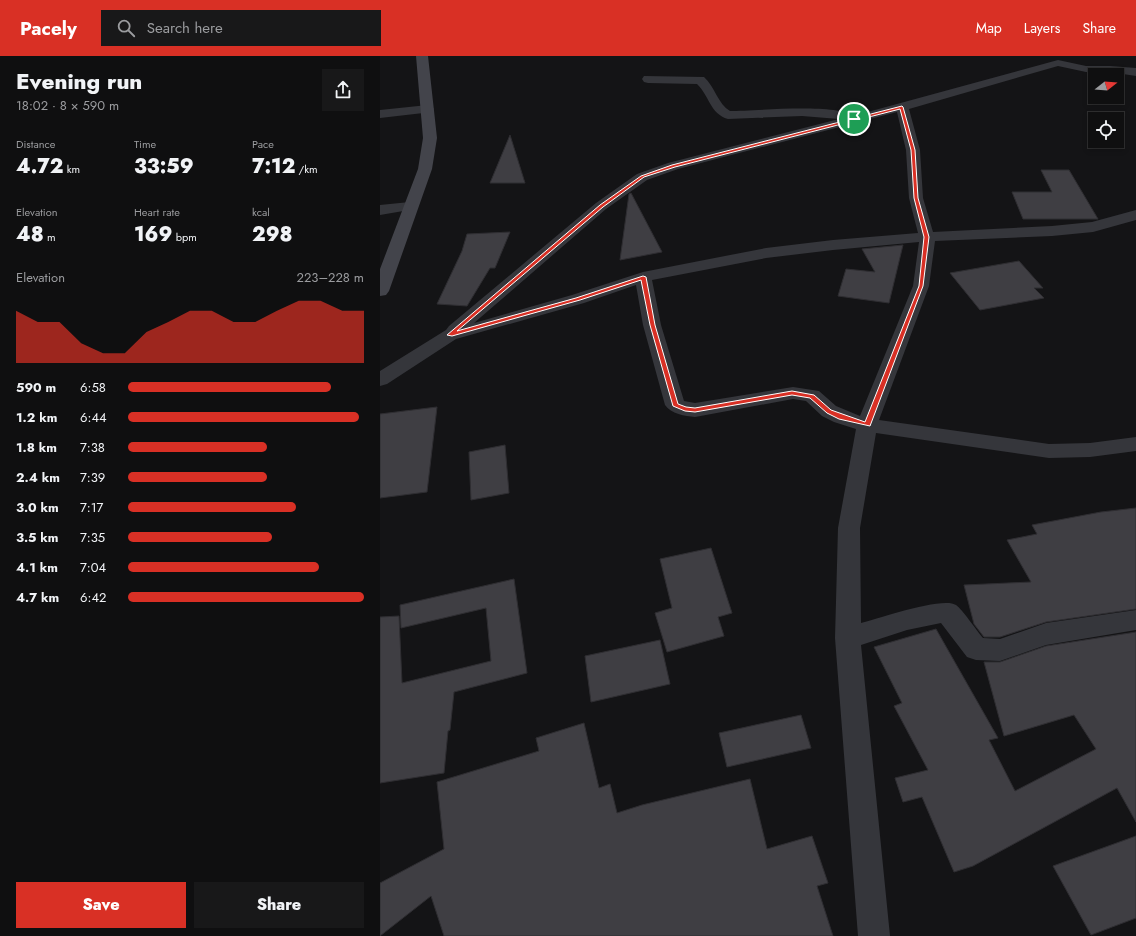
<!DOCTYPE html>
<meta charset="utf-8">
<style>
body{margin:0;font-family:Jost,sans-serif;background:#181819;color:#f1f3f6;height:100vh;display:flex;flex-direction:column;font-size:15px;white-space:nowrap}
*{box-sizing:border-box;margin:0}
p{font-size:13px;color:#9b9c9f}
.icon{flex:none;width:22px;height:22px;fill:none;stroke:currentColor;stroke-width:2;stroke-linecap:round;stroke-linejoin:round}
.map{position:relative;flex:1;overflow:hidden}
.side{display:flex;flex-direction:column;background:#0f0f10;width:380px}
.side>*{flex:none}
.needle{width:26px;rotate:73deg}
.fabs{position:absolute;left:708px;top:12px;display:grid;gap:8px}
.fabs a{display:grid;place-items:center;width:36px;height:36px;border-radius:0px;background:#0f0f10;box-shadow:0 2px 6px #0003,0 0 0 1px #2f2f30;font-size:20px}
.pin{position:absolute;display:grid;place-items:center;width:34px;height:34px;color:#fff;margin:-17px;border:2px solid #fff;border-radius:50%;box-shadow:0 1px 4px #0007}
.round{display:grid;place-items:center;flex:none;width:42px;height:42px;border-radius:0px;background:#181819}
.headline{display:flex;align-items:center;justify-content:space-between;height:68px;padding:0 16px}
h1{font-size:22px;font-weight:800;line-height:30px}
.stats{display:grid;grid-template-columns:repeat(3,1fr);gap:6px;height:68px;padding:4px 16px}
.stats div{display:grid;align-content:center}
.stats b{font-size:20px;font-weight:800}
.stats small{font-size:11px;font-weight:400}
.stats p{font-size:11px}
.chart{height:112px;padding:8px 16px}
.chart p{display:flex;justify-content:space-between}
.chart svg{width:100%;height:72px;margin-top:4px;fill:#d93025;opacity:.7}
.cta{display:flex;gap:8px;margin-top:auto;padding:8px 16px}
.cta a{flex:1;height:46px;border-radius:0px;background:#d93025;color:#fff;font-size:16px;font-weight:800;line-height:46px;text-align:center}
.cta a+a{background:#181819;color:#f1f3f6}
ul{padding:0 16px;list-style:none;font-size:13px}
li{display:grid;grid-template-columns:64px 48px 1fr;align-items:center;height:30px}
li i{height:10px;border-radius:5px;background:#d93025}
header{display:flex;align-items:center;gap:24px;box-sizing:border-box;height:56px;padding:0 20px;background:#d93025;color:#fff}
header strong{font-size:19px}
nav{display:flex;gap:22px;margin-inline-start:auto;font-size:14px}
.search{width:280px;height:36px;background:#181819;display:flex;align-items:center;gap:10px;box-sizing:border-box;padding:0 14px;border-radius:0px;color:#9b9c9f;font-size:15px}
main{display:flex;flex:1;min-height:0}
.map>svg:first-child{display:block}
.building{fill:#3f3e43;stroke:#2f2e32}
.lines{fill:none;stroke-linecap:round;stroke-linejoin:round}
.street{fill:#35363b;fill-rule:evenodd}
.secondary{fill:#43444b;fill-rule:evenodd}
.route{fill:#d93025;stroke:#fff;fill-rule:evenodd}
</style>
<header>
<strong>Pacely</strong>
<div class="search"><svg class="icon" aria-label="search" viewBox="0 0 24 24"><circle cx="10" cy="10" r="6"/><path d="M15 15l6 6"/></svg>Search here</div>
<nav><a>Map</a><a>Layers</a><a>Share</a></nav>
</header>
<main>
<section class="side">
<div class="headline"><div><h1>Evening run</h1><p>18:02 · 8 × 590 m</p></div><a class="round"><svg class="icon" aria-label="share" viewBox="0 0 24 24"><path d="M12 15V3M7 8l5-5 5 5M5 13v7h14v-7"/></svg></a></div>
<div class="stats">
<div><p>Distance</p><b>4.72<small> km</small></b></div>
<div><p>Time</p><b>33:59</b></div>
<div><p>Pace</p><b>7:12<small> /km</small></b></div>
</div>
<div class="stats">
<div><p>Elevation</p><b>48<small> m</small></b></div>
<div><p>Heart rate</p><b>169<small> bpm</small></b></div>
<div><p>kcal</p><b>298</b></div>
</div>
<div class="chart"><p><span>Elevation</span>223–228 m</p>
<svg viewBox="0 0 160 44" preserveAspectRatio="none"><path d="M0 44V12L10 19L20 19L30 32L40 38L50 38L60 25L70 19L80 12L90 12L100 19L110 19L120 12L130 6L140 6L150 12L160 12V44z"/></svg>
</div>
<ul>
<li><b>590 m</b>6:58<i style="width:86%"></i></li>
<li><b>1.2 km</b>6:44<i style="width:98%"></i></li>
<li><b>1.8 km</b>7:38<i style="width:59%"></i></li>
<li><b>2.4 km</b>7:39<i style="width:59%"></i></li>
<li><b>3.0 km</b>7:17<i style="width:71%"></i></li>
<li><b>3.5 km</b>7:35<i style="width:61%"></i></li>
<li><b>4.1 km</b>7:04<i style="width:81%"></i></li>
<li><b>4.7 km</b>6:42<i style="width:100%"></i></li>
</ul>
<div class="cta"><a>Save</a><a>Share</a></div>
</section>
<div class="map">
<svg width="756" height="880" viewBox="0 0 756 880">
<rect width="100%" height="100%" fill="#141416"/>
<g class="building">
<path d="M130 79 145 127H110Z"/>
<path d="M661 114H689L718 163H643L632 136H672Z"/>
<path d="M251 137 282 196 240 204 249 138Z"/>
<path d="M130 176 115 212H110L87 250 57 248 82 195 87 178Z"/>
<path d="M523 189 509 247 458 240 466 213 495 216 482 193Z"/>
<path d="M639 205 663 232H654L664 242 600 254 570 217Z"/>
<path d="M57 351 47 436 0 442V358Z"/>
<path d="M125 389 129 437 91 444 89 396Z"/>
<path d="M756 452V553L666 566 620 581H604L594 568 584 529 651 526 627 484 657 478 652 469 721 456Z"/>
<path d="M331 492 352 557 338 561 344 580 287 596 275 557 292 552 280 503Z"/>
<path d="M134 523 147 617 74 636 70 674 68 675 64 717 0 727V561L19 560 22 627 111 605 106 552 21 572 20 549Z"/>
<path d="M556 573 618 682 609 684 635 735 716 693 694 659 624 680 604 606H620L666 590 756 576V766L737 732 593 810 574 816 542 741 523 746 515 722 548 714 514 650 522 647 494 591Z"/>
<path d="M280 584 290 628 211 646 205 600Z"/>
<path d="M421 659 431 692 347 711 339 677Z"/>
<path d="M204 667 219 732 230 728 237 757 262 749 370 723 387 793 432 780 448 827 437 830 453 880H64L51 840 0 880V827L64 793 57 726 159 695 156 682Z"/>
<path d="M756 780V862L711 879 673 810Z"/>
</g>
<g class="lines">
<g class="street">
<path d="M678 4 706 10H730L756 12V20L730 16H706L678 10 529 53 540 94 543 142 553 176 672 170 712 166 756 154V164L713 176 672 180 555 185 549 230 499 364 669 388 710 387 756 381V395L710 401 669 402 496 377 480 472 481 567C497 563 563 540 576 549 582 553 597 575 603 582L620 583 666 567 756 554V574L666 589 620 605 596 604 587 601 561 567 527 574 481 589 510 880H478L455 582 458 472 476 373 454 366 442 360 426 345 413 343 315 361C305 360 291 358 285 349L263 269 256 229 204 247 76 283 7 328 0 330V315L66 274 69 270 216 147 257 118 288 107 459 63 422 60 348 63C330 58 329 39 317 28L268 27 264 26 262 23 264 20 324 21C335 31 338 48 350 55 374 55 457 47 473 60ZM517 56 526 94 529 142 538 177 453 184 386 192 263 216 192 239 94 267 226 153 267 124 298 113ZM539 186 533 230 480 360 456 350 439 335 413 331 315 347 304 345 281 269 272 224 386 202 453 194Z"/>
<path d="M48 49 52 50 54 53 52 56 0 62V54Z"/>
<path d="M30 146 35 147 37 150 35 153 0 159V149Z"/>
</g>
<path class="secondary" d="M36 0H48L57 82 52 113 9 235 6 239 0 240V213L38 113 43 82Z"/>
</g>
<path class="route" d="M522 50 523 51 535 94 538 142 549 181 543 230 490 370 459 363 447 357 430 342 412 339 315 356 305 355 293 350 270 269 261 224 200 244 72 280 67 279 220 149 261 120 292 109ZM520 53 531 94 534 142 544 181 539 230 485 366 451 354 434 339 412 335 315 352 306 351 298 348 275 269 266 221 263 220 196 242 77 275 223 151 264 121 295 111Z"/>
</svg>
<div class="fabs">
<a><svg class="needle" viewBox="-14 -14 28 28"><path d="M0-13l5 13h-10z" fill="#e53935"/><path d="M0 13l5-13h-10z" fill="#9b9c9f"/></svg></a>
<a><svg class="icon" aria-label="locate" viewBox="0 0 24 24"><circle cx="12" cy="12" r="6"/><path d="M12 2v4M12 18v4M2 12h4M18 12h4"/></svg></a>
</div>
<div class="pin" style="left:474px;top:63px;background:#1e9e55"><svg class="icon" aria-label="arrive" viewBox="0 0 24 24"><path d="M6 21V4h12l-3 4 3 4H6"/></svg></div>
</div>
</main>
